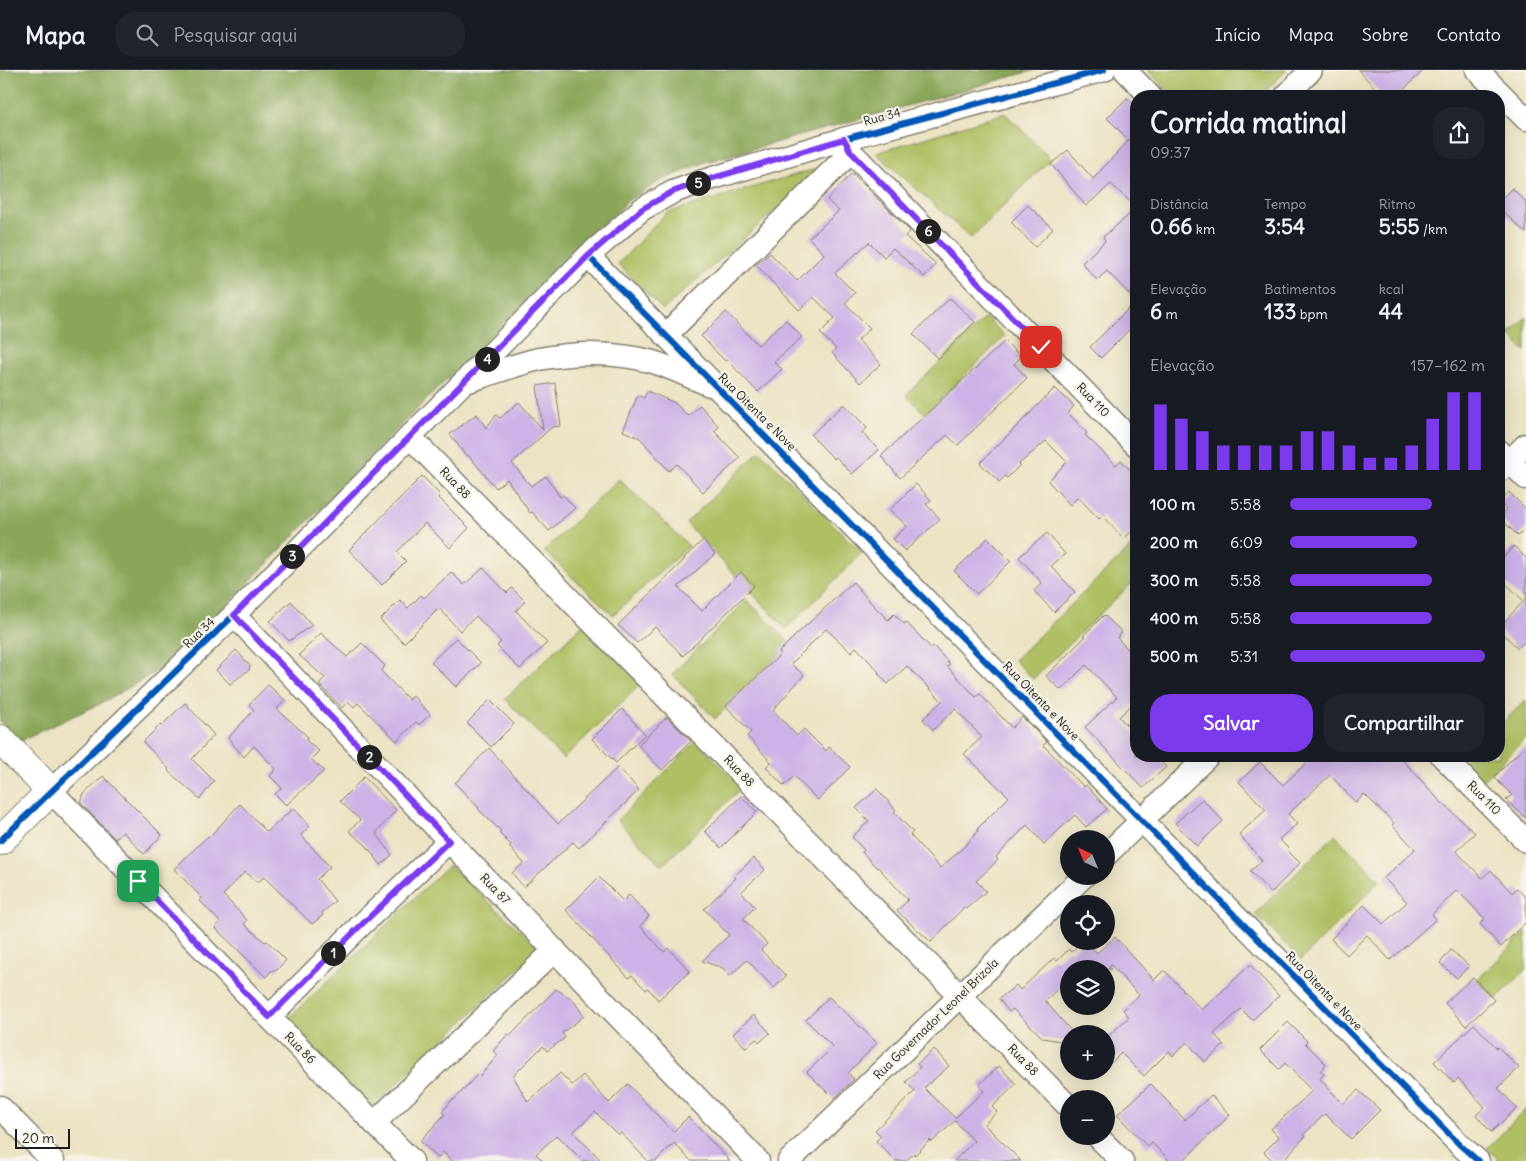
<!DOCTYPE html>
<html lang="pt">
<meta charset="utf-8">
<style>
body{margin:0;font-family:Delius,sans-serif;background:#20242c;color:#f1f3f6;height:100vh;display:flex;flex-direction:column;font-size:19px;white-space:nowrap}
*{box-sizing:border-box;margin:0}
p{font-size:16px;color:#9ea1a6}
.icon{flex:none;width:28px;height:28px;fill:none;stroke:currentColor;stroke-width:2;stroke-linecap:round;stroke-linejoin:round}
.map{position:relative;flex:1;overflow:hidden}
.sheet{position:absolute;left:1130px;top:20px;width:375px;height:672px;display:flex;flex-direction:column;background:#171b24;border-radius:20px;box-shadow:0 5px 20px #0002}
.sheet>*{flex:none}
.needle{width:32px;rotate:316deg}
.tools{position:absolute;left:1060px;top:760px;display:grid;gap:10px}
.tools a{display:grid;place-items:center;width:55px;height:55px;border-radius:50%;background:#171b24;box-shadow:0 5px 20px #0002;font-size:25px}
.scale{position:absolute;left:15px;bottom:12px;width:55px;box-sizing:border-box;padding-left:5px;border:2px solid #1c1c1c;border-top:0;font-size:14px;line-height:18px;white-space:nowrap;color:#1c1c1c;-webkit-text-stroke:4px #f7f3e8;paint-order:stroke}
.pin{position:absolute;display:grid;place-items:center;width:42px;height:42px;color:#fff;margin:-21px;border-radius:10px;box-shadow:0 2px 8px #0006}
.km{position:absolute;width:25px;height:25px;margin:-12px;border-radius:50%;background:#222;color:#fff;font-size:14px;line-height:25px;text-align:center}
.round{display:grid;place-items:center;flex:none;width:52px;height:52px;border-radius:20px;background:#20242c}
.summary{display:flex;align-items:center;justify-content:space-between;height:85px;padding:0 20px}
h1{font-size:28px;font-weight:800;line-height:38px}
.stats{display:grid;grid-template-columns:repeat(3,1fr);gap:8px;height:85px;padding:5px 20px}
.stats div{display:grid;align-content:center}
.stats b{font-size:21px;font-weight:800}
.stats small{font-size:14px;font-weight:400}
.stats p{font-size:14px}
.chart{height:140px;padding:10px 20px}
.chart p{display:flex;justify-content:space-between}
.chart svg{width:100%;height:90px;margin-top:5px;stroke:#7c3aed;stroke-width:6}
.action{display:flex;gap:10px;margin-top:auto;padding:10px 20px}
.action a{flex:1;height:58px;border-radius:20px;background:#7c3aed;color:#fff;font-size:20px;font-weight:800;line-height:58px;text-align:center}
.action a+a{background:#20242c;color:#f1f3f6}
ul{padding:0 20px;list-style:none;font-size:16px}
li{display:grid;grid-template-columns:80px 60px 1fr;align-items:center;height:38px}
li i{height:12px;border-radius:6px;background:#7c3aed}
header{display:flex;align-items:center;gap:30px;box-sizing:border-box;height:70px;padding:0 25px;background:#171b24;border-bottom:1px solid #363941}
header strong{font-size:24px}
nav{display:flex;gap:28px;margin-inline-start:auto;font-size:18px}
.search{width:350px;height:45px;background:#20242c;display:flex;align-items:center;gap:12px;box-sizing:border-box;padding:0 18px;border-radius:20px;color:#9ea1a6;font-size:19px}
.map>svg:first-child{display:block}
.green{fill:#aec063;stroke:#656e40}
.forest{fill:#8aa659;stroke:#53613a}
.building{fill:#cdb2e7}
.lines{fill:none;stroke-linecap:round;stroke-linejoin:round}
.minor-casing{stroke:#848070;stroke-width:25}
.tertiary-casing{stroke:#848070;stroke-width:30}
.minor{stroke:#fff;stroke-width:22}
.tertiary{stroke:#fff;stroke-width:28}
.cycleway-casing{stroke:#f7f3e8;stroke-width:9}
.cycleway{stroke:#0057b8;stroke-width:6}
.route-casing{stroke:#fff;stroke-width:10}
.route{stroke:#7c3aed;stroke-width:6}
.labels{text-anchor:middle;stroke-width:4.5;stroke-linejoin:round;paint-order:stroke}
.street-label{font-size:12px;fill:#1c1c1c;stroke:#f7f3e8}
</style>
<header>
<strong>Mapa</strong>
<div class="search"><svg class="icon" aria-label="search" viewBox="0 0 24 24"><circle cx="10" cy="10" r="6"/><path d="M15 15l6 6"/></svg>Pesquisar aqui</div>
<nav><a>Início</a><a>Mapa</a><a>Sobre</a><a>Contato</a></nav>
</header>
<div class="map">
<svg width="1526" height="1091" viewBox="0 0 1526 1091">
<rect width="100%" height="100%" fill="#f7f3e8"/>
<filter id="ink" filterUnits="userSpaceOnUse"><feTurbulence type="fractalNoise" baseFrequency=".02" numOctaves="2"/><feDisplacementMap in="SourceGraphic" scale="10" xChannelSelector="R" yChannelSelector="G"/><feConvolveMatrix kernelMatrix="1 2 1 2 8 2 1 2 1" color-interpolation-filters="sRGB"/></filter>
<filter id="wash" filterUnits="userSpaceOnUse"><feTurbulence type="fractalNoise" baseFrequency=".0096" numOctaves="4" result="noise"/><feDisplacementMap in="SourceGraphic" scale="20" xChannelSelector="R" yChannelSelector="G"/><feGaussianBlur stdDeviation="1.12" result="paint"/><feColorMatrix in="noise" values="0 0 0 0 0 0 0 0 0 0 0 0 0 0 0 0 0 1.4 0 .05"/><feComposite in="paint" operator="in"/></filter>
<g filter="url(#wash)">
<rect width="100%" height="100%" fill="#ebe3c3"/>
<g class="green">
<path d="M1147 0H1287L1260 26H1173Z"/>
<path d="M1005 43 1051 89 971 168 876 83Z"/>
<path d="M825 96 663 240 618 194 666 143Z"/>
<path d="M986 247 1005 266 925 344 906 325Z"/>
<path d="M1526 247V282L1509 264Z"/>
<path d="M760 381 862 483 786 559 686 453Z"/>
<path d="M619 409 689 476 613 545 544 481Z"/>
<path d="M1136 472V509L1033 609 1014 590Z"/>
<path d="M747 530 791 574 715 649 672 604Z"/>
<path d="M583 554 641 614 563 689 505 629Z"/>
<path d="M1526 630V668L1482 711 1463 691 1468 686H1499V656Z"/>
<path d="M696 671 742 717 662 796 617 750Z"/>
<path d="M1335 765 1380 811 1301 890 1255 844Z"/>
<path d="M449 795 540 879 371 1038 286 951Z"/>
<path d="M1526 862V900L1496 929 1477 910Z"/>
<path d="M1526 1039V1091H1500L1487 1078Z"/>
</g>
<path class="forest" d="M0 0H1035L706 92 662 110 630 129 406 350 171 593 102 633 19 671 0 652Z"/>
<g id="blocks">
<g class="building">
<path d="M1358 0H1424L1397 26H1383Z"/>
<path d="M1127 28 1136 36V137L1111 114 1086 136 1051 94 1068 80 1093 109 1129 70 1107 48Z"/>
<path d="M852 103 910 161 905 166 936 194 924 207 893 178 884 187 869 172 835 203 855 223 845 233 870 258 858 270 881 294 860 313 832 283 836 279 820 263 835 248 813 227 799 240 756 195 770 183 797 211 824 184 809 168 839 141 827 130Z"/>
<path d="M1512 118 1526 132V163L1499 138V131Z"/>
<path d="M1028 135 1053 159 1035 177 1011 152Z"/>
<path d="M1136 139V253L1101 288 1090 277 1136 231 1107 201 1097 210 1082 193 1105 171 1103 167Z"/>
<path d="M950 228 975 252 938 289 913 264Z"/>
<path d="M726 242 758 275 786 250 802 267 774 292 782 299 758 322 727 290 725 291 701 266Z"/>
<path d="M1005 271 1021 287 1014 294 1027 308 958 375 947 365 900 408 881 386Z"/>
<path d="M555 313 561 356 552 357 512 393 531 416 546 406 560 427 563 425 575 438 549 461 532 442 530 443 507 409 496 418 468 385 466 386 450 364 477 344 486 358 496 345 500 348 519 332 543 360 537 316Z"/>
<path d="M1055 318 1074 336 1068 343 1087 363 1085 365 1116 395 1121 390 1136 406V457L1124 469 1102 446 1099 449 1078 427 1070 435 1048 411 1067 392 1046 371 1019 394 1020 395 1007 408 1005 406 999 412 980 393Z"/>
<path d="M647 321 675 333 688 346 700 335 719 357 714 361 740 388 703 422 677 394 669 401 640 368 623 361 638 325 644 328Z"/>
<path d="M844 334 867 358 862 363 879 380 852 404 836 387 834 389 811 365Z"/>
<path d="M422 406 440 425 438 427 469 458 450 478 425 453 397 482 406 491 382 515 349 480Z"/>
<path d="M916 414 931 430 926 434 940 449 905 481 893 469 907 456 890 440Z"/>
<path d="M1509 422 1526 439V458L1518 466 1499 447 1506 439 1499 432Z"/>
<path d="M1047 463 1065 484 1051 496 1075 522 1054 542 1034 521 1042 513 1019 487Z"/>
<path d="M988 468 1011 491 977 524 954 501Z"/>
<path d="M703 470 715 484 678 517 702 541 741 502 754 516 683 586 655 557 637 573 618 555 685 489 684 488Z"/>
<path d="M1514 476 1526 488V570L1518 578 1499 560V557L1524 531 1499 507V492Z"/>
<path d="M483 498 507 523 512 518 525 531 516 541 547 573 520 599 497 576 501 572 476 546 460 561 439 538 404 573 380 550 400 530 408 538 421 525 424 528 451 502 464 515Z"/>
<path d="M853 512 873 535 888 550 894 544 904 554 906 552 931 578 933 576 950 594 947 596 976 627 980 624 1012 658 1022 647 1047 672 1043 675 1084 717 1086 715 1107 739 1086 757 1075 745 1044 774 1027 755 996 787 998 790 976 811 986 821 966 839 964 837 931 872 897 841 908 830 878 797 877 798 862 782 864 780 852 767 869 751 856 738 877 719 896 740 894 742 913 762 910 765 940 798 964 777 978 761 977 759 1009 727 964 684 982 667 955 639 933 660 923 649 942 631 907 596 888 614 878 603 879 602 856 577 851 582 826 559 791 594 804 605 773 640 797 666 804 659 826 681 829 677 850 697 818 730 794 706 784 716 766 697 771 692 747 666 751 662 726 636 781 584 779 582 797 564Z"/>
<path d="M291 531 312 555 289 571 270 551Z"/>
<path d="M1104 545 1122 562 1117 568 1136 587V631L1119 647 1136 665V686H1156L1166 697 1143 718 1085 657 1117 627 1086 595 1061 620 1046 606 1085 567 1083 566Z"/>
<path d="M321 563 347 587 362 573 385 596 381 601 409 630 413 626 430 644 419 655 416 652 397 671 358 633 354 637 348 631 342 638 319 614 325 608 299 585Z"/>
<path d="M456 568 481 593 456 617 431 592Z"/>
<path d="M236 580 250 596 249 598 250 599 230 614 216 600Z"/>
<path d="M268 615 285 630 277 639 308 667 306 670 319 681 311 689 324 701 286 735 275 724 282 718 270 706 276 699 254 676 244 687 228 668 254 640 249 634Z"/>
<path d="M490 630 514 654 491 677 467 653Z"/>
<path d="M185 633 214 665 192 689 214 711 200 729 168 701 169 699 143 672 160 655 161 656Z"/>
<path d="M622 639 645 664 616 693 592 669Z"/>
<path d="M667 647 691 671 662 700 638 675Z"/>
<path d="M1526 675V748L1506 730 1512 725 1494 707Z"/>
<path d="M489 678 558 754 618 697 639 720 579 778 573 772 524 817 512 803 524 793 509 777 511 775 499 763 501 761 478 739 479 738 455 713Z"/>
<path d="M1314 686H1399L1438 729 1475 763 1456 781 1482 808 1491 800 1512 823 1517 818 1526 828V852L1501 877 1480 854 1485 849 1457 820 1432 844 1436 849 1390 890 1367 865 1347 885 1331 869 1364 835 1383 854 1407 832 1384 808 1415 779 1392 755 1394 753 1364 724 1356 733 1330 705 1288 744 1297 754 1279 769 1289 779 1288 781 1300 793 1271 823 1250 801 1262 791 1239 764 1266 740 1239 712 1260 692 1283 715Z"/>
<path d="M103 706 162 765 144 784 123 762 115 769 81 733 84 724Z"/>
<path d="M364 707 396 740 376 763 392 785 381 795 366 775 349 761 360 750 340 731Z"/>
<path d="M741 726 757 742 721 778 705 761Z"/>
<path d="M1202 729 1223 751 1197 776 1175 753Z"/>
<path d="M240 734 267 762 294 738 310 756 301 765 330 797 317 809 335 831 322 843 323 845 312 854 264 807 258 812 245 802 223 825 247 850 244 854 265 872 267 871 286 890 277 900H272L266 907 215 858 220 852 200 831 202 828 174 799 208 766 209 767Z"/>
<path d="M754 788 765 800 741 822 755 837 743 849 767 874 761 880 786 906 774 918 747 890 730 906 723 898 702 891 729 865 704 839 736 808 734 806Z"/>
<path d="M599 807 623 831 629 825 649 846 640 856 664 882 668 878 690 901 658 930 648 918 646 920 632 905 629 908 566 840Z"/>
<path d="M1115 867 1154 910 1164 900 1202 940 1250 895 1279 926 1252 950 1241 939 1214 964 1224 975 1205 992 1187 972 1173 986 1169 981 1144 1006 1121 983 1106 998V968L1129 947 1123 940 1139 925 1111 895 1109 897 1111 899H1069V908L1045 931 1074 964H1069V969L1066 972 1043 968 1013 939 1009 942 999 929 1016 915 1020 920 1054 888 1057 891 1069 879 1071 882 1083 871H1086L1097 883Z"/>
<path d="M1451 880 1469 896 1457 908 1440 893Z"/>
<path d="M1473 907 1494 930 1466 956 1445 933Z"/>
<path d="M556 919 573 930 584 946 562 963 565 968 547 981 543 976 513 1006 528 1032 560 1003 572 1015 583 1005 609 1033 628 1014 673 1062 688 1047 730 1091H691L674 1073 656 1091H648L621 1063 618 1065 595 1042 573 1062 602 1091H583L557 1065 536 1084 543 1091H452L443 1082 438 1088 420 1071 445 1044 442 1042 453 1029 454 1030 478 1004 480 1006 498 985 493 981 508 964 510 966Z"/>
<path d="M829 927 877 973 848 1003 854 1009 834 1029 807 1002 833 977 806 950Z"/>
<path d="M754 945 770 963 760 972 756 969 746 978 733 964Z"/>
<path d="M1288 952 1307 971 1305 973 1326 994 1320 1001 1324 1004 1320 1009 1343 1034 1358 1020 1380 1040 1351 1069 1325 1044 1303 1065 1305 1067 1282 1091H1273L1264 1082 1279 1067 1271 1059 1312 1021 1285 993 1279 999 1260 980Z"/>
<path d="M1474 954 1497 978 1498 977 1519 998 1498 1018 1517 1038 1491 1062 1476 1045 1485 1037 1458 1008 1454 1013 1434 992Z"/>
<path d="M934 979 949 996 924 1018 955 1048 984 1021 979 1015 999 996 1016 1014 992 1037 997 1042 984 1054 1021 1091H954L974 1071 955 1051 932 1072 930 1070 915 1085 914 1083 906 1091H896L876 1071 881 1066 875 1060 915 1021 906 1012 920 997 917 994Z"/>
<path d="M1151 1014 1185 1050 1211 1025 1230 1045 1183 1091H1170L1152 1073 1148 1077 1117 1045Z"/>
</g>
</g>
</g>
<g filter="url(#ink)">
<use href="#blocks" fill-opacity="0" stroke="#848070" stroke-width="1"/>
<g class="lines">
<defs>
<g id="minor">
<path d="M1125 0 1150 26"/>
<path d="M1477 0 1526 49"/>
<path d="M1286 26 1311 0"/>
<path d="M844 69 851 82 1136 375"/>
<path d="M588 186 1460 1075 1478 1091"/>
<path d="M666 265 851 82"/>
<path d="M466 312C490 304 514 295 539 289 576 282 618 282 653 292 673 298 692 308 710 315"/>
<path d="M409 366 1069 1037"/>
<path d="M1499 381 1526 408"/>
<path d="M1499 401 1526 375"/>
<path d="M234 545 449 771 758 1091"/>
<path d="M1442 686 1526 771"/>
<path d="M1106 785 1208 686"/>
<path d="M269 947 356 860 449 771"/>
<path d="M0 1037 53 1091"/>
<path d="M374 1053 555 880"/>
<path d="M1097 1066 1122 1091"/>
<path d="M412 1091 269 947 51 721 234 545 588 186 642 139 673 122 703 111 844 69 1104 0"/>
<path d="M789 1091 1084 806"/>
</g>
<path id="tertiary" d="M0 669 51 721 0 771"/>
</defs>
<use href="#minor" class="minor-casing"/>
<use href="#tertiary" class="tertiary-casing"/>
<use href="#minor" class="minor"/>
<use href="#tertiary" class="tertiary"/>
<defs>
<g id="cycleway">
<path d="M588 186 1460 1075 1478 1091"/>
<path d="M0 771 234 545 588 186 642 139 673 122 703 111 844 69 1104 0"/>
</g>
</defs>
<use href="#cycleway" class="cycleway-casing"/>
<use href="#cycleway" class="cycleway"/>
</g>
</g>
<g class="lines" filter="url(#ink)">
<defs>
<path id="route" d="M138 811 269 947 356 860 449 771 234 545 588 186 642 139 672 122 703 111 844 69 851 82 1041 277"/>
</defs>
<use href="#route" class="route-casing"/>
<use href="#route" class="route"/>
</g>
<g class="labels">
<g class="street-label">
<text transform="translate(882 47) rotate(-15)" y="4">Rua 34</text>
<text transform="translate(1093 330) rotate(46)" y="4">Rua 110</text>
<text transform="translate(757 342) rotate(45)" y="4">Rua Oitenta e Nove</text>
<text transform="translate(455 413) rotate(46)" y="4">Rua 88</text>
<text transform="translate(199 563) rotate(-44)" y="4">Rua 34</text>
<text transform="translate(1041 631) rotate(46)" y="4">Rua Oitenta e Nove</text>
<text transform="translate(739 701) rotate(46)" y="4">Rua 88</text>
<text transform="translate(1484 728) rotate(45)" y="4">Rua 110</text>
<text transform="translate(495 819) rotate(46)" y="4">Rua 87</text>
<text transform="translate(1324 921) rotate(46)" y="4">Rua Oitenta e Nove</text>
<text transform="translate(936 949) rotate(-44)" y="4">Rua Governador Leonel Brizola</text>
<text transform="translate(300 978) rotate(45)" y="4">Rua 86</text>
<text transform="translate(1023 990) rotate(46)" y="4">Rua 88</text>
</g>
</g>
</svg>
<div class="tools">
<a><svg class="needle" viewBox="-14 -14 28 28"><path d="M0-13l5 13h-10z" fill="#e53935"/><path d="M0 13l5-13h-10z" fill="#9ea1a6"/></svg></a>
<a><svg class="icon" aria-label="locate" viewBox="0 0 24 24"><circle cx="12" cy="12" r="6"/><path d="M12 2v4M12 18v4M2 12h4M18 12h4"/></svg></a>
<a><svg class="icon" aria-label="layers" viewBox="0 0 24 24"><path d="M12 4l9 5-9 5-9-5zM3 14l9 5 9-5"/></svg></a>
<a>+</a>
<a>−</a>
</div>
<div class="scale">20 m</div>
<div class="pin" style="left:138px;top:811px;background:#1e9e55"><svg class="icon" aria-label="arrive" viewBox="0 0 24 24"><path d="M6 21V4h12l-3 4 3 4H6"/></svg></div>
<div class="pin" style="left:1041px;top:277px;background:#d93025"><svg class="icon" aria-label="check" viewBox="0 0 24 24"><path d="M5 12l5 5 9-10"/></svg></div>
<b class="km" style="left:333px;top:883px">1</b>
<b class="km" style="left:369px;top:687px">2</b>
<b class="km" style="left:292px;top:486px">3</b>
<b class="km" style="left:487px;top:289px">4</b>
<b class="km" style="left:698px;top:113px">5</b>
<b class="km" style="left:928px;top:161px">6</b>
<section class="sheet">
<div class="summary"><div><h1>Corrida matinal</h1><p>09:37</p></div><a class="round"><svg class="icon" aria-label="share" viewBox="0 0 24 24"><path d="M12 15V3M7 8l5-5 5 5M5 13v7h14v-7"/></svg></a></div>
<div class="stats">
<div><p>Distância</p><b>0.66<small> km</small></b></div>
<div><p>Tempo</p><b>3:54</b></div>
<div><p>Ritmo</p><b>5:55<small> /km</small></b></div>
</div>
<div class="stats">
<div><p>Elevação</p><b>6<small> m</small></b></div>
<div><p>Batimentos</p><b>133<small> bpm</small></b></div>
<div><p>kcal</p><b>44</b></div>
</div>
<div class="chart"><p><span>Elevação</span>157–162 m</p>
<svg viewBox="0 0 160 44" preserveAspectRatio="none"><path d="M5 44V12M15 44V19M25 44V25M35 44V32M45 44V32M55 44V32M65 44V32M75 44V25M85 44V25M95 44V32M105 44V38M115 44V38M125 44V32M135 44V19M145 44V6M155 44V6"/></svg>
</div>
<ul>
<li><b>100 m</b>5:58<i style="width:73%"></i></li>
<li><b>200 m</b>6:09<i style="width:65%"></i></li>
<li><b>300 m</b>5:58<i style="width:73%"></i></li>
<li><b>400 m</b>5:58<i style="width:73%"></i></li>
<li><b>500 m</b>5:31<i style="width:100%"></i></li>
</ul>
<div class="action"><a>Salvar</a><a>Compartilhar</a></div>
</section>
</div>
